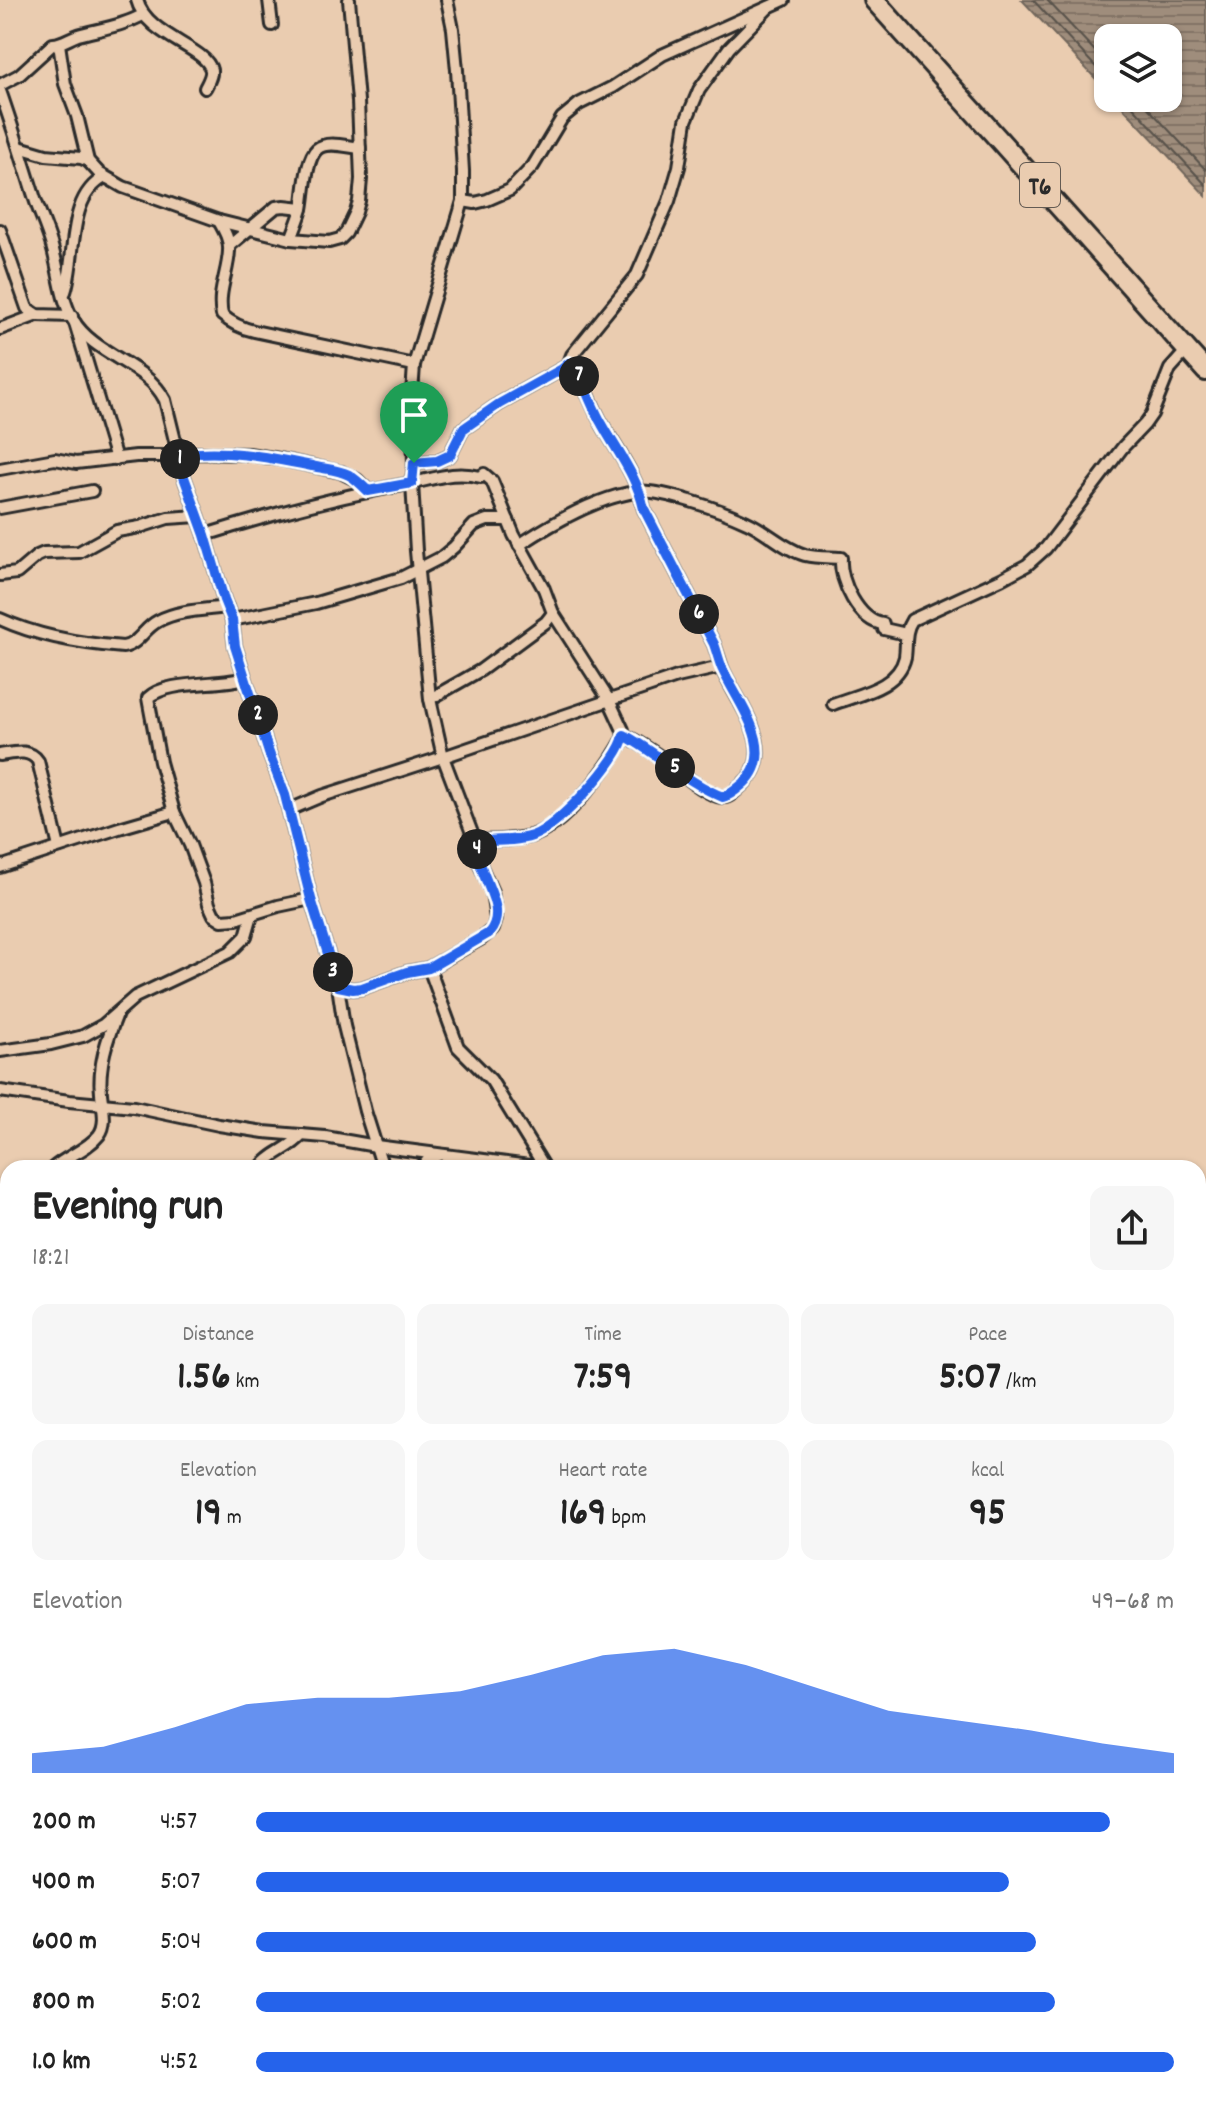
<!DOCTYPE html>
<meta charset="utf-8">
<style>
body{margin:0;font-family:Dekko,sans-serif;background:#f6f6f6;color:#222;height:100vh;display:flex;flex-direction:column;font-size:30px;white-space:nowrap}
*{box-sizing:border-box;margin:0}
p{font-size:26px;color:#767676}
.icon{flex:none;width:44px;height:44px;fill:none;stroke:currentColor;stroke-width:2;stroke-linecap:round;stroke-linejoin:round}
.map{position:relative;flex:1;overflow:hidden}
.sheet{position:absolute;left:0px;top:1160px;width:1206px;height:950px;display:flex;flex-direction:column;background:#fff;border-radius:24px 24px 0 0;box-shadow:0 2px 6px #0004}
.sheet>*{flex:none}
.controls{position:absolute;left:1094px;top:24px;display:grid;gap:16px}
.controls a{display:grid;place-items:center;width:88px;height:88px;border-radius:16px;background:#fff;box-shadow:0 2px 6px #0004;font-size:40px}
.pin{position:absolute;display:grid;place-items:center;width:68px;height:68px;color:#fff;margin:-82px -34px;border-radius:50% 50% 50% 0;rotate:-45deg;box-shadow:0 0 8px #0007}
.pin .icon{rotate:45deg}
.km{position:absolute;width:40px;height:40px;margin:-20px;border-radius:50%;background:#222;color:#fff;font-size:22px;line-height:40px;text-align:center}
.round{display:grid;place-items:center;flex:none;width:84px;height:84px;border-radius:16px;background:#f6f6f6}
.summary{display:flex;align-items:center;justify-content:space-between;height:136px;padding:0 32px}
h1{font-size:44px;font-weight:700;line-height:60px}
.stats{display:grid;grid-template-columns:repeat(3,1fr);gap:12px;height:136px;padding:8px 32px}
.stats div{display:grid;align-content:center;border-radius:16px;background:#f6f6f6;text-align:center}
.stats b{font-size:40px;font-weight:700}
.stats small{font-size:22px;font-weight:400}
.stats p{font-size:22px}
.chart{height:224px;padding:16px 32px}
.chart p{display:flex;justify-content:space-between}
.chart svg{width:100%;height:144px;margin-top:8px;fill:#2563eb;opacity:.7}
ul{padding:0 32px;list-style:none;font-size:26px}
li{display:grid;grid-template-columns:128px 96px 1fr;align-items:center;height:60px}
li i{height:20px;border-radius:10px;background:#2563eb}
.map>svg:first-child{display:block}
.water{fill:url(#water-rules);stroke:#71665b;stroke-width:2}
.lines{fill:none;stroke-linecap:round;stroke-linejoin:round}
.shore{stroke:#59524b;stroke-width:2}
.street-casing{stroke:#2b2b2b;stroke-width:16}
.highway-casing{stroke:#2b2b2b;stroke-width:24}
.street{stroke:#eaccb0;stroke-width:10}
.highway{stroke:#eaccb0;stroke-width:18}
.route-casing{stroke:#fff;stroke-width:16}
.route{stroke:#2563eb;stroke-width:10}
.labels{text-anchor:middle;stroke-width:6;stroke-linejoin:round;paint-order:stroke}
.shield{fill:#eaccb0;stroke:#645b53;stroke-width:2}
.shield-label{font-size:26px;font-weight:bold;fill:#2b2b2b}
</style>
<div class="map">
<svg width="1206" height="2109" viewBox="0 0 1206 2109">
<defs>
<pattern id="water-rules" width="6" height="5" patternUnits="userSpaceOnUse" patternTransform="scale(2)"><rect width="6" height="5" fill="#9f8d7b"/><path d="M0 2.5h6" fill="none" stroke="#827365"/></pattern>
</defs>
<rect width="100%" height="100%" fill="#eaccb0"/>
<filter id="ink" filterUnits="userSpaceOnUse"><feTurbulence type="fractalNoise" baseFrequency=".0125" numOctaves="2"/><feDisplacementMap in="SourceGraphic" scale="16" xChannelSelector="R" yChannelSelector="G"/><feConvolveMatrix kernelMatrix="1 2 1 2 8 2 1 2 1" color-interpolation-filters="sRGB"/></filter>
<g filter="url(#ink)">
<path class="water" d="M1022 0H1206V196L1114 98H1168V38H1108V92Z"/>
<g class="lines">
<g class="shore">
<path d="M1033 0 1108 80"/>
<path d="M1047 0 1108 65"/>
<path d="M1125 98 1206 185"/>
<path d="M1139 98 1206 170"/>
</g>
<defs>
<g id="street">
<path d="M137 0C146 36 206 47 211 70 212 76 208 82 205 88"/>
<path d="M269 0 272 25"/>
<path d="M59 44 65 84 77 116 88 161 99 173 123 187 219 221 291 239 329 242 340 239 346 233 356 212 359 201 361 179 358 101 349 0"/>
<path d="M0 85 19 75 53 44C62 44 69 38 78 35 100 29 122 26 143 15"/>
<path d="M0 91C13 128 24 165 36 202 41 216 47 229 51 243 59 267 60 297 73 320 95 356 146 363 165 400L184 477 205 535 224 600 232 620 235 646 269 753 285 795 311 899 338 986 344 1026 365 1111 383 1168"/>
<path d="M19 147 46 155 81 158 88 161"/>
<path d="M463 201 475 203 487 200 510 190 533 166 562 118 579 104 613 87 662 55 784 0"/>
<path d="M219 221C224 230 230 240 229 251 228 273 217 293 222 315 232 324 241 328 254 331L414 365"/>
<path d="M0 230 27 308 37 315 72 316"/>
<path d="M291 239C295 229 299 219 302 209 305 195 305 160 317 149 327 140 348 147 360 148"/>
<path d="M229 246 276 207 284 206 302 208"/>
<path d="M65 292C77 256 66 197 105 177"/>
<path d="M75 323 116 459"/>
<path d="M0 329 37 315"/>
<path d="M569 363C585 381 590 403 602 424 618 452 637 476 644 509L714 644C717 652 719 660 722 668 737 703 780 750 743 784 737 789 730 798 722 797 706 795 683 774 670 764 655 753 640 743 624 735"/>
<path d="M414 463 437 461 450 455 463 429 499 404 562 369 569 363 572 355 637 275 669 201 679 167 686 121 699 90 729 48 769 7"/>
<path d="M0 469 55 459 76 463 136 456H165L196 453 249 454 279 459 341 472 357 480 368 491"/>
<path d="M0 508 92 491"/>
<path d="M205 535C272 514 339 496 408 484 434 479 454 470 481 477L484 474 492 481 514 535 544 589 553 613 609 700 623 730 624 738C608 768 564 827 531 836 513 841 493 840 475 841"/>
<path d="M519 545C551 524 598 497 636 492 659 488 724 511 747 522 767 531 784 549 805 555 817 558 830 557 841 558 839 581 859 621 883 624L884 629 906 634"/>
<path d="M0 575 17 573 37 556 44 553 79 552 117 531 140 527 168 518 198 516"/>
<path d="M0 619C37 636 83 644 123 647 139 644 144 628 158 621 178 610 205 610 227 607"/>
<path d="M232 620 316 603 401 578 442 557 454 547 474 525 487 520H508"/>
<path d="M245 678C219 686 166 680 148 698L160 762 174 812 190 845 204 883 209 904 214 915 222 920 236 919 278 906 311 899"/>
<path d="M430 699 481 670 546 622 553 613"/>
<path d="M833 704C859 694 898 688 905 657 907 643 904 632 912 620L1001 579 1027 565 1046 548 1123 447 1145 424 1152 414 1170 369 1187 350"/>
<path d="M0 755C14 753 29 748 38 761L59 847"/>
<path d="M289 810 322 796 443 757 677 677 721 667"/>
<path d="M0 867 119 828 174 812"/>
<path d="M429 968 458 1047 491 1080 545 1168"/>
<path d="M338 986 353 989 362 988 407 972 429 968 482 938 493 929 496 919 492 892 481 867 475 841 443 757 430 699 416 551 412 483 414 463 412 394 414 365 463 201V171L457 70 453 29 447 0"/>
<path d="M0 1051 51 1044 83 1036 103 1025 135 997 230 952 246 936 252 915"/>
<path d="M0 1091 69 1101 134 1107 219 1125 264 1132 325 1137 376 1146 545 1168"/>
<path d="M53 1168C67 1156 87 1150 99 1135 108 1123 102 1106 101 1093 98 1066 107 1039 117 1014"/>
<path d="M260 1168C272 1152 289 1150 302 1135"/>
<path d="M421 1168 427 1161 438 1155"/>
<path d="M8 1271 4 1300 5 1359 2 1372 3 1377 8 1381"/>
<path d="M1198 1297 1206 1298"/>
<path d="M0 1422 8 1423"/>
<path d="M1198 1457 1206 1458"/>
<path d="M0 1504 8 1520"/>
<path d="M0 1627 8 1625"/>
<path d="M1198 1631 1206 1632"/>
<path d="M1198 1721 1205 1727"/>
<path d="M1198 1759 1206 1752"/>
<path d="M0 1820 8 1822"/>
<path d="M1198 1923C1206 1897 1206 1872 1202 1845"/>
<path d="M1198 1977 1206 1980"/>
<path d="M0 2025 8 2026"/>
<path d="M333 2102 334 2109"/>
<path d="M440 2102 441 2109"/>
<path d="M913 2102 934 2109"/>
<path d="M1193 2102 1201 2109"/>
<path d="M696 2109 701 2102"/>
<path d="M822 2109 829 2102"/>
</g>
<path id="highway" d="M874 0 1206 371"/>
</defs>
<use href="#street" class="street-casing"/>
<use href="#highway" class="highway-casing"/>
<use href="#street" class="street"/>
<use href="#highway" class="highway"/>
</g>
</g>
<g class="lines" filter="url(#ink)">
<defs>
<path id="route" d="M569 363C585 381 590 404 602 424 618 453 637 476 644 509L714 644C717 652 719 661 722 668 737 702 779 750 744 783 737 789 731 795 723 797 687 783 658 753 624 735 621 759 557 828 532 836 515 842 493 840 475 841 477 851 479 862 483 872 490 892 505 914 489 933L429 968 407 972 362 988 353 989 338 986 311 899 285 795 269 753 235 646 232 620 224 600 205 535 184 477 179 455C223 448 268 457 312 466 324 469 337 469 349 475 356 479 362 485 368 491L412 483 414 463 437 461 450 455 463 429 499 404 562 369Z"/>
</defs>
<use href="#route" class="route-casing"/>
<use href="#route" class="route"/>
</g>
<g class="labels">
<rect class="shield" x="1020" y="163" width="40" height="44" rx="6"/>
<g class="shield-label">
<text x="1040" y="194">T6</text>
</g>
</g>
</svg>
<div class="controls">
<a><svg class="icon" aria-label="layers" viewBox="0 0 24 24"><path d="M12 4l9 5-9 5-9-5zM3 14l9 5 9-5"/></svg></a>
</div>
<div class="pin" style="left:414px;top:463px;background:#1e9e55"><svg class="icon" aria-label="arrive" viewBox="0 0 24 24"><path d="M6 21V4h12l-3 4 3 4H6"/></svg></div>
<b class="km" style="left:180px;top:459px">1</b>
<b class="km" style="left:258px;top:715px">2</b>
<b class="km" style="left:333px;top:972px">3</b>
<b class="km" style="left:477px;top:849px">4</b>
<b class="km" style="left:675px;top:768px">5</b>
<b class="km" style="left:699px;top:614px">6</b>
<b class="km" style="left:579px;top:376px">7</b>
<section class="sheet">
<div class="summary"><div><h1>Evening run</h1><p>18:21</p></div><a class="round"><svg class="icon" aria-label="share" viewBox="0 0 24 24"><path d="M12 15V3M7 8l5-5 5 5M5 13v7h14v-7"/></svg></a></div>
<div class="stats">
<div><p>Distance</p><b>1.56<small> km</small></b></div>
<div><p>Time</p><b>7:59</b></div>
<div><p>Pace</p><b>5:07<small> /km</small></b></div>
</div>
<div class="stats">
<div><p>Elevation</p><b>19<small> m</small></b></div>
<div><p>Heart rate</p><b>169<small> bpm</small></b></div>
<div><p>kcal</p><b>95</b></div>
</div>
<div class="chart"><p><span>Elevation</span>49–68 m</p>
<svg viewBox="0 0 160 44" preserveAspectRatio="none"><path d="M0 44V38L10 36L20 30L30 23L40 21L50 21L60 19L70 14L80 8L90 6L100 11L110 18L120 25L130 28L140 31L150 35L160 38V44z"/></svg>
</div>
<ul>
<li><b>200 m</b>4:57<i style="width:93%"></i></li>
<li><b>400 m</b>5:07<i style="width:82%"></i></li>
<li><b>600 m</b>5:04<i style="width:85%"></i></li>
<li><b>800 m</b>5:02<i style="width:87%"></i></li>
<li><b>1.0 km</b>4:52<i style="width:100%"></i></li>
</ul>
</section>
</div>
